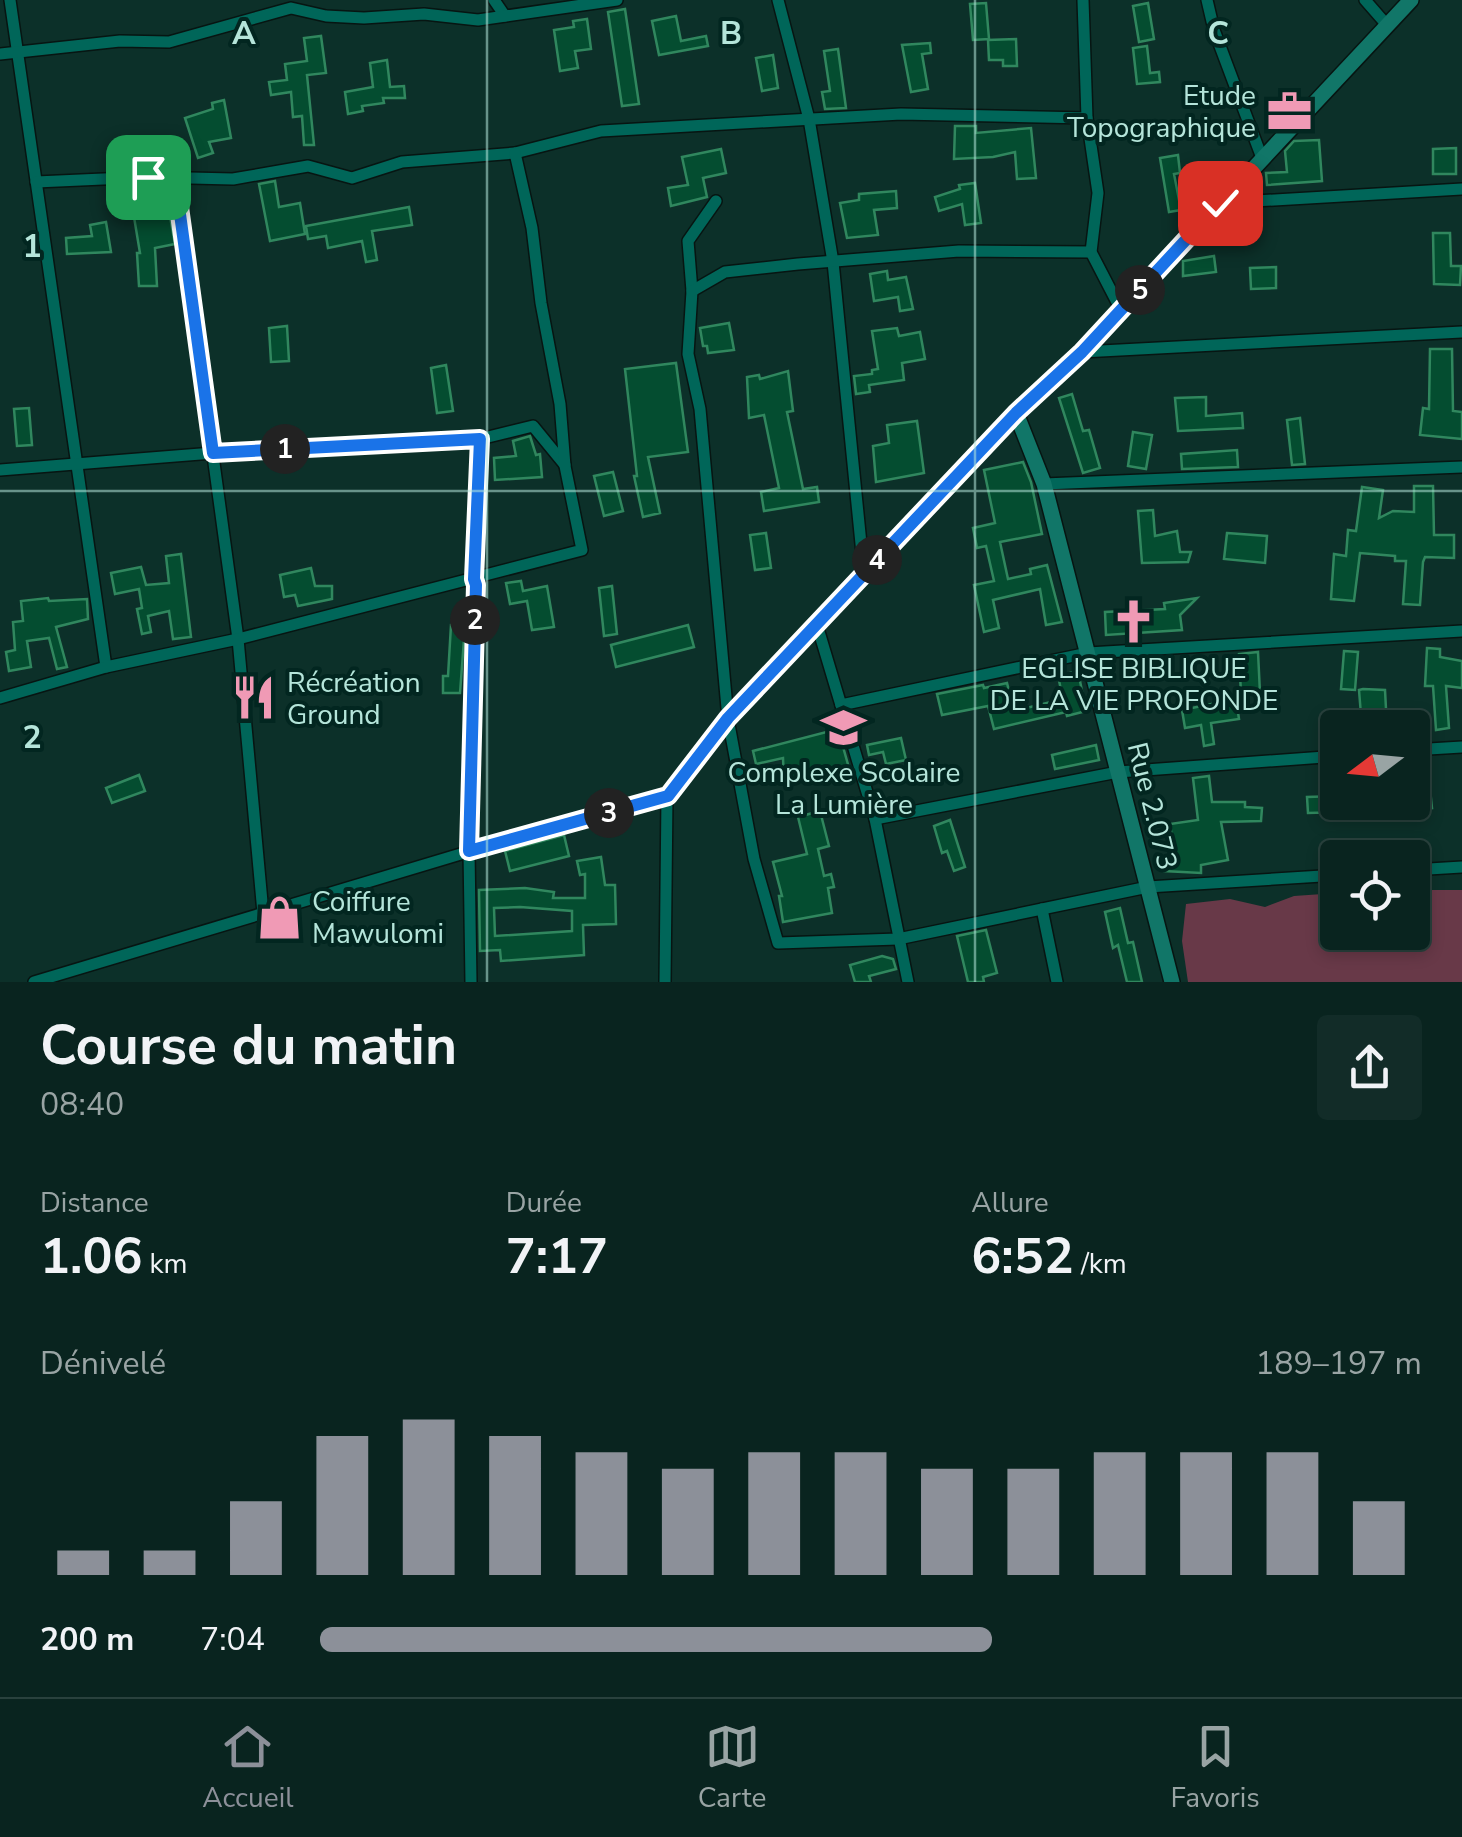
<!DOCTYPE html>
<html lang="fr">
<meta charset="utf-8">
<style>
body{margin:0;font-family:"Nunito Sans",sans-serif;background:#122c28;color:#f1f3f6;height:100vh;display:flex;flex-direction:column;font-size:38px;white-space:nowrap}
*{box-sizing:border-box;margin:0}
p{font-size:32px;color:#99a4a4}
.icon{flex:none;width:55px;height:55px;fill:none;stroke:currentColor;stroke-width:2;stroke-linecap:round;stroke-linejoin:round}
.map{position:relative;height:982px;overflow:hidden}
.panel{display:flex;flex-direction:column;background:#09241f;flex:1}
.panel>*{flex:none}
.needle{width:65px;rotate:254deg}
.controls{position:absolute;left:1320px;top:710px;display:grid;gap:20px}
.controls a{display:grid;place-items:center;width:110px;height:110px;border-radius:10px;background:#09241f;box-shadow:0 5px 15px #0003,0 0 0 2px #29413d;font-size:50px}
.pin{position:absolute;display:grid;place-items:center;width:85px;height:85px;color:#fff;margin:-42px;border-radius:20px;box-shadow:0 5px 15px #0006}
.km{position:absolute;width:50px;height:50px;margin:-25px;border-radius:50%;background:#222;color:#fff;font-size:28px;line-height:50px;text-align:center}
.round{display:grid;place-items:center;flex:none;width:105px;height:105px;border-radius:10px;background:#122c28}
.headline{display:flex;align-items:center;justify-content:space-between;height:170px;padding:0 40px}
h1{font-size:55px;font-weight:700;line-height:75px}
.metrics{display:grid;grid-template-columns:repeat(3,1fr);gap:15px;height:170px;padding:10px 40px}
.metrics div{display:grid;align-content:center}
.metrics b{font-size:50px;font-weight:700}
.metrics small{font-size:28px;font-weight:400}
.metrics p{font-size:28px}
.chart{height:280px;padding:20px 40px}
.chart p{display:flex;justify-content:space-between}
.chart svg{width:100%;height:180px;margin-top:10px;stroke:#8c9099;stroke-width:6}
ul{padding:0 40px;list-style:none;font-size:32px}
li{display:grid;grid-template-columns:160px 120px 1fr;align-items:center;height:75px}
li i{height:25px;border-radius:12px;background:#8c9099}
.tab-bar{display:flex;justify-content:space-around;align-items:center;height:140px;border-top:2px solid #29413d;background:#09241f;font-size:28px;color:#99a4a4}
.tab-bar a{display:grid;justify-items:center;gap:5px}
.tab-bar .current{color:#8c9099}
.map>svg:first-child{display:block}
.green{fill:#683948}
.building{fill:#044d30;stroke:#30875e;stroke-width:2.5;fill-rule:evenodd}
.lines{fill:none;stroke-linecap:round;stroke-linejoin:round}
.street-casing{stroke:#071512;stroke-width:14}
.secondary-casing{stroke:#071512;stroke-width:18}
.street{stroke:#006659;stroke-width:11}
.secondary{stroke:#117668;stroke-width:15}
.route-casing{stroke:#fff;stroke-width:20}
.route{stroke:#1a73e8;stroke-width:12}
.grid{fill:none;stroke:#b5e5da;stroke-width:2.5;stroke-opacity:0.55}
.labels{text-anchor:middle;stroke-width:8;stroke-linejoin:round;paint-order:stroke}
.poi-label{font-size:28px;fill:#b5e5da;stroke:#022620}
.street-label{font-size:28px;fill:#b5e5da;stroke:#022620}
.grid-label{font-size:32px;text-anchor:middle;font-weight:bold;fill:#b5e5da;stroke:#022620;stroke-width:8;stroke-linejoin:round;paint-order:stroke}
</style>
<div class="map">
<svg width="1462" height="982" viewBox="0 0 1462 982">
<rect width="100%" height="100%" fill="#0c3029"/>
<path class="green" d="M1413 890H1462V982H1188L1182 941 1186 904 1230 899 1265 907 1294 896 1337 893 1338 932H1412Z"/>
<g class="building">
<path d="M986 3 989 39 973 40 970 4Z"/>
<path d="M1148 3 1154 39 1139 42 1133 6Z"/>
<path d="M625 9 639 104 622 106 608 12Z"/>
<path d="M676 16 681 41 706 36 708 46 659 55 652 21Z"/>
<path d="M587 19 591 49 575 51 578 68 560 71 554 30 574 27 573 21Z"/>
<path d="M321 36 326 73 307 75 314 145H304L302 116 293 117 291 92 271 95 269 82 287 80 285 64 307 61 304 38Z"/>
<path d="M1016 39 1017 66H1003V60H989L988 40Z"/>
<path d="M930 43 931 53 922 54 928 89 911 92 902 45Z"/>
<path d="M1147 46 1150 73 1159 72 1160 82 1137 84 1133 48Z"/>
<path d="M838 49 846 108 825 109 822 92 830 91 824 51Z"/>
<path d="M773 55 778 88 762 91 756 58Z"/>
<path d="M387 60 390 87 404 86 405 98H383L384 103 362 106 363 111 348 114 345 92 373 87 370 63Z"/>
<path d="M224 100 231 138 209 142 213 153 198 158 185 118 213 109 212 103Z"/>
<path d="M955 126H976V133L1031 128 1036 178 1017 179 1015 152 993 157 954 159Z"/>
<path d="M1319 140 1322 181 1267 185 1266 173 1287 172 1285 151 1294 141Z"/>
<path d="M1456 148V174H1433V149Z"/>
<path d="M721 149 726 173 703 178 707 197 671 206 668 188 688 185 682 157Z"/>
<path d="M1178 155 1180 173 1174 174 1181 210 1169 212 1160 158Z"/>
<path d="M275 181 279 207 300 203 305 234 270 241 259 184Z"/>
<path d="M975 183 981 223 965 225 962 204 939 211 935 197 960 189 959 185Z"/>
<path d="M896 191 897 208 874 210 878 235 847 238 840 203 859 200V194Z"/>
<path d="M409 207 412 225 372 231 377 260 366 262 362 241 328 248 326 236 308 239 306 226Z"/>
<path d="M169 211 175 244 155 248 157 286H139L137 253H140L134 217Z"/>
<path d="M106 222 111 252 67 254 66 238 92 236 90 225Z"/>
<path d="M1433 233H1450L1451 266H1461L1460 285 1434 284Z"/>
<path d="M1214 256 1216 272 1183 276V261Z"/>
<path d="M1276 267V288L1251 289 1250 268Z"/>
<path d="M887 271 888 280 906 277 913 309 900 311 898 297 874 301 870 274Z"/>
<path d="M729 323 734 350 708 353 707 346H703L700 328Z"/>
<path d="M287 326 289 361 271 362 269 328Z"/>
<path d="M897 328 899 336 920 332 925 359 902 363 904 380 869 385 870 392 856 394 854 376 872 374V370L878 369 872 331Z"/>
<path d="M1430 349H1452L1453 411 1462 412V439L1420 435 1423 408 1429 409Z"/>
<path d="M676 363 688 452 648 457 660 513 643 517 634 476H637L625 369Z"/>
<path d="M446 365 453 411 437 413 431 368Z"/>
<path d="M788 371 793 411 787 412 803 489 817 487 819 502 764 511 761 492 779 488 764 415 749 418 747 377 759 375 760 379Z"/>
<path d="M1072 394 1083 431 1089 430 1100 468 1083 473 1059 398Z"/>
<path d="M1206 397V416L1242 413 1243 428 1178 431 1175 398Z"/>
<path d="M29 408 32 445 17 446 14 409Z"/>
<path d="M1300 418 1305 464 1292 465 1287 420Z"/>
<path d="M917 421 924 473 876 482 873 446 889 443 887 425Z"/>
<path d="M1133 432 1152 435 1146 469 1128 466Z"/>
<path d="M530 436 536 455 540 454 542 477 495 480 494 458 516 456 513 441Z"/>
<path d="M1237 450 1238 467 1182 469 1181 454Z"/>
<path d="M1023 462 1031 482 1042 534 1000 542 1008 579 1031 574 1030 569 1047 565 1062 622 1046 625 1040 589 993 600 999 628 984 632 974 585 994 581 986 546 977 548 973 528 995 523 984 470Z"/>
<path d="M613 472 623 511 604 516 594 476Z"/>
<path d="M1414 486H1433L1434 535H1454V558L1425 557 1423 562 1420 605 1403 604 1406 561H1395V556L1360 553 1354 601 1331 599 1334 554 1346 556 1348 530 1356 531 1362 487 1383 490 1379 518 1393 511 1414 512Z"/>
<path d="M1153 510 1155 536 1177 531 1180 552H1191L1188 562 1142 563 1138 511Z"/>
<path d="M766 533 771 568 755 570 750 535Z"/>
<path d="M1227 533 1267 536 1265 563 1224 559Z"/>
<path d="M181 554 191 637 173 639 169 611 148 616 151 632 142 634 137 609 142 608 139 589 115 594 111 573 141 567 146 585 169 583 166 556Z"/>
<path d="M311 568 315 586H332V599L298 606 295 595 284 597 280 575Z"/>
<path d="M521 581 523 591 547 586 554 627 532 630 527 601 510 604 506 583Z"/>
<path d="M612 586 617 634 604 636 599 588Z"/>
<path d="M48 598 49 601 87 599 88 619 56 627 67 667 57 669 49 638 27 641 31 667 9 671 6 652 15 650 13 622 23 621 21 601Z"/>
<path d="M1197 598 1180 615 1182 630 1106 635 1105 612 1165 609 1164 603Z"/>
<path d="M451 625 465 626 460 693H443V676H448Z"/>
<path d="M688 625 694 647 616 667 611 645Z"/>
<path d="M1427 648 1440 649V657L1462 661V688L1446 686 1449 728 1436 730 1433 686H1425Z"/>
<path d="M1344 651 1358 652 1355 690 1341 689Z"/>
<path d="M1258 652 1260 693 1241 694 1239 654Z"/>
<path d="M1078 671 1086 711 1067 716 1066 712 994 729 988 706 942 715 937 694 983 685 984 688 1007 683 1014 711 1063 699 1058 676Z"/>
<path d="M1363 689 1385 690 1386 709 1369 710 1375 728H1328L1327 725 1361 715 1359 690Z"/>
<path d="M1236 699 1239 719 1211 723 1214 744 1204 746 1201 725 1185 728 1182 710Z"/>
<path d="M838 729 849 768 784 779 783 758 756 764 753 751Z"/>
<path d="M901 738 906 760 886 764 883 752 869 755 867 745Z"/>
<path d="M1096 745 1099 760 1055 769 1052 755Z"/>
<path d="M139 775 145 791 112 803 106 788Z"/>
<path d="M1209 776 1212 802H1245V807L1262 808 1261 821 1221 822 1228 860 1201 865V873L1164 871V859H1175L1170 824 1198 820 1193 778Z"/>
<path d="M1430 789 1432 808 1389 812 1388 802H1412V791Z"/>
<path d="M1338 796V802H1343L1344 812 1308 813 1307 797Z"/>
<path d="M820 811 829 846 818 849 824 876 831 874 834 887 828 888 832 913 783 922 779 896H782L773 862 807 854 798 817Z"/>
<path d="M950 820 965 867 954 871 947 851 942 853 934 826Z"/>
<path d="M564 835 569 856 510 871 505 851Z"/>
<path d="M601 857 605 885H615L616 924 583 925 584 955 501 961 500 950 480 951 479 890 525 888 554 892 553 898H585V874L580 875 577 861ZM520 907 572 911V931L495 936 494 908Z"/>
<path d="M1120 908 1128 943 1133 942 1142 982H1127L1118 945 1113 948 1105 912Z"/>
<path d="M986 930 997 973 983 977 984 982H968L957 936Z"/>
<path d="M882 956 893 959 896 969 869 976 871 982H855L850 965Z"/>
</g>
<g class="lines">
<defs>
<g id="street">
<path d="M10 0 106 667"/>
<path d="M494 0 505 16"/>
<path d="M778 0 809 119 833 262 864 574"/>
<path d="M1083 0 1087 118 1098 193 1091 252 1121 310"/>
<path d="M1207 0 1214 30 1262 158"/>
<path d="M1365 0 1386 24"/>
<path d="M0 54 120 41 169 42 291 8 326 16 364 18 424 14 478 20 617 0"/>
<path d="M175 177 238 639 263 913"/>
<path d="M36 182 148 177 233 179 308 166 352 178 402 162 515 153 601 131 901 114 1087 118"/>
<path d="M716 201 688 241 692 291 688 354 700 409 728 719 754 859 778 943 898 939 1148 887 1338 875"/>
<path d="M1221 203 1462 189"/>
<path d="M692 291 725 272 798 264 959 251 1091 252"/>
<path d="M1082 352 1462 332"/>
<path d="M0 470 213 453 480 439 533 426 565 465"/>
<path d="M1044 484 1462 467"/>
<path d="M817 625 875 819 908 982"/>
<path d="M0 698 106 667 238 639 582 550 565 466 560 404 541 303 532 228 515 153"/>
<path d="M841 705 1088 653 1462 631"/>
<path d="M1412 750 1462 747"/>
<path d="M875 819 1118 772 1338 756"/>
<path d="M1412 870 1462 867"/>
<path d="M1042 909 1057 982"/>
<path d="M34 982 464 853 667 796 728 719 1016 413"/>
<path d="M471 982 469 851 476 585 473 579 480 439"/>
<path d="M665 982 667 796"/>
</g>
<path id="secondary" d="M1172 982 1044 484 1016 413 1082 352 1411 0"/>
</defs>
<use href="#street" class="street-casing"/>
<use href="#secondary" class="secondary-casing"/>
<use href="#street" class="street"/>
<use href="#secondary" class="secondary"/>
</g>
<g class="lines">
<defs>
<path id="route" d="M148 177 175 178 213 453 480 439 474 579 476 585 469 851 668 796 728 718 1016 413 1082 352 1220 203"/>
</defs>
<use href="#route" class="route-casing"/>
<use href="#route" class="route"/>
</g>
<path class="grid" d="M487 0V982M975 0V982M0 491H1462"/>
<defs>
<symbol id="office-bare" viewBox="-9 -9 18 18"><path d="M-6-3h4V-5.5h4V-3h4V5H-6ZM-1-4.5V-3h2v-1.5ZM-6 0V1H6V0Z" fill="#f09ab5" stroke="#022620" stroke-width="2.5" paint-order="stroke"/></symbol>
<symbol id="church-bare" viewBox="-9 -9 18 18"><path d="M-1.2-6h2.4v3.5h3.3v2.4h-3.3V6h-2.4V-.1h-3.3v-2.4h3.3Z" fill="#f09ab5" stroke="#022620" stroke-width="2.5" paint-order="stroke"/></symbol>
<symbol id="restaurant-bare" viewBox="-9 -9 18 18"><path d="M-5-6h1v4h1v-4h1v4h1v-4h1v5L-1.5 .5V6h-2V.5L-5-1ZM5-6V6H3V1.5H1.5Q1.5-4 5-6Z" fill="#f09ab5" stroke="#022620" stroke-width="2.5" paint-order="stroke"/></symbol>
<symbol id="school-bare" viewBox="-9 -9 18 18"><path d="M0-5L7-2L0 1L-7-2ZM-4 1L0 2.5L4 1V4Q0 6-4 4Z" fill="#f09ab5" stroke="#022620" stroke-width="2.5" paint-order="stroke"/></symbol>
<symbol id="shop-bare" viewBox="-9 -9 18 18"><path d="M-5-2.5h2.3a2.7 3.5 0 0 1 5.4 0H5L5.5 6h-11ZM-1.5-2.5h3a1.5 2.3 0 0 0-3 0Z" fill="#f09ab5" stroke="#022620" stroke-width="2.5" paint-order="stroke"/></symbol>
</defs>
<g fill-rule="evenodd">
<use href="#office-bare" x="1258" y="80" width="63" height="63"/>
<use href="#church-bare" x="1102" y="590" width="63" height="63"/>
<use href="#restaurant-bare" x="222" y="666" width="63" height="63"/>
<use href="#school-bare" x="812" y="696" width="63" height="63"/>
<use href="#shop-bare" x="248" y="886" width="63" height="63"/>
</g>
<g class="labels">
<g class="poi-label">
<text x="1256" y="105" text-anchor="end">Etude<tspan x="1256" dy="32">Topographique</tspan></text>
<text x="1134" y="678">EGLISE BIBLIQUE<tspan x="1134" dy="32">DE LA VIE PROFONDE</tspan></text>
<text x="287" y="692" text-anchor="start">Récréation<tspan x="287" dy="32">Ground</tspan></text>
<text x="844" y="782">Complexe Scolaire<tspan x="844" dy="32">La Lumière</tspan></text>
<text x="312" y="911" text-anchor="start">Coiffure<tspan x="312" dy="32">Mawulomi</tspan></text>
</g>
<g class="street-label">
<text transform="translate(1153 806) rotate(76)" y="10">Rue 2.073</text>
</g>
</g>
<g class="grid-label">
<text x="244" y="44">A</text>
<text x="731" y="44">B</text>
<text x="1218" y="44">C</text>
<text x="32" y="257">1</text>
<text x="32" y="748">2</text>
</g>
</svg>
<div class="controls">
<a><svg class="needle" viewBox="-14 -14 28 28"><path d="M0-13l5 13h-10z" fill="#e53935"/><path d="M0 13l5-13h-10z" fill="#99a4a4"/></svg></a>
<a><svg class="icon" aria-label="locate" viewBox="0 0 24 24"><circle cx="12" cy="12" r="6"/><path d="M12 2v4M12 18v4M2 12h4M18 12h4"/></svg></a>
</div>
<div class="pin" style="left:148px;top:177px;background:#1e9e55"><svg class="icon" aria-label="arrive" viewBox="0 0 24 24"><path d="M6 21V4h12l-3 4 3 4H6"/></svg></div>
<div class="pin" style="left:1220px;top:203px;background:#d93025"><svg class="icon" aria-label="check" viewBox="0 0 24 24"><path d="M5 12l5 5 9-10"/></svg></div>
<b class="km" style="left:285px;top:449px">1</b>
<b class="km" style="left:475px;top:620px">2</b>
<b class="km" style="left:609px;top:813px">3</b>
<b class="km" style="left:877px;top:560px">4</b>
<b class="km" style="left:1140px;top:290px">5</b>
</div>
<section class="panel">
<div class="headline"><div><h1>Course du matin</h1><p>08:40</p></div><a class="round"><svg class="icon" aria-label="share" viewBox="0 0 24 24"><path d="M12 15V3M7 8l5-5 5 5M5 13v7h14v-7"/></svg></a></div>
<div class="metrics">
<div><p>Distance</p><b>1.06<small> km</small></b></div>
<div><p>Durée</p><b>7:17</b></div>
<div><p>Allure</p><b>6:52<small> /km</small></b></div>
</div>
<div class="chart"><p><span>Dénivelé</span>189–197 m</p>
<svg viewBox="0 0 160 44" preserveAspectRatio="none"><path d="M5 44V38M15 44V38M25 44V26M35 44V10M45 44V6M55 44V10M65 44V14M75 44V18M85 44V14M95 44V14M105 44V18M115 44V18M125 44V14M135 44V14M145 44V14M155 44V26"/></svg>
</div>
<ul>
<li><b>200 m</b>7:04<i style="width:61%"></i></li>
</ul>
</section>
<nav class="tab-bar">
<a class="current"><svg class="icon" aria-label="home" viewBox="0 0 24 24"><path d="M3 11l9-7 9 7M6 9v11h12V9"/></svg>Accueil</a>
<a><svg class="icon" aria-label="map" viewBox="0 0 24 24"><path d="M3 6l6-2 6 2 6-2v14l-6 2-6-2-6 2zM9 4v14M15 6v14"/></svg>Carte</a>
<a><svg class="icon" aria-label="saved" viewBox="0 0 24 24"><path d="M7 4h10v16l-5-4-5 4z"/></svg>Favoris</a>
</nav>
